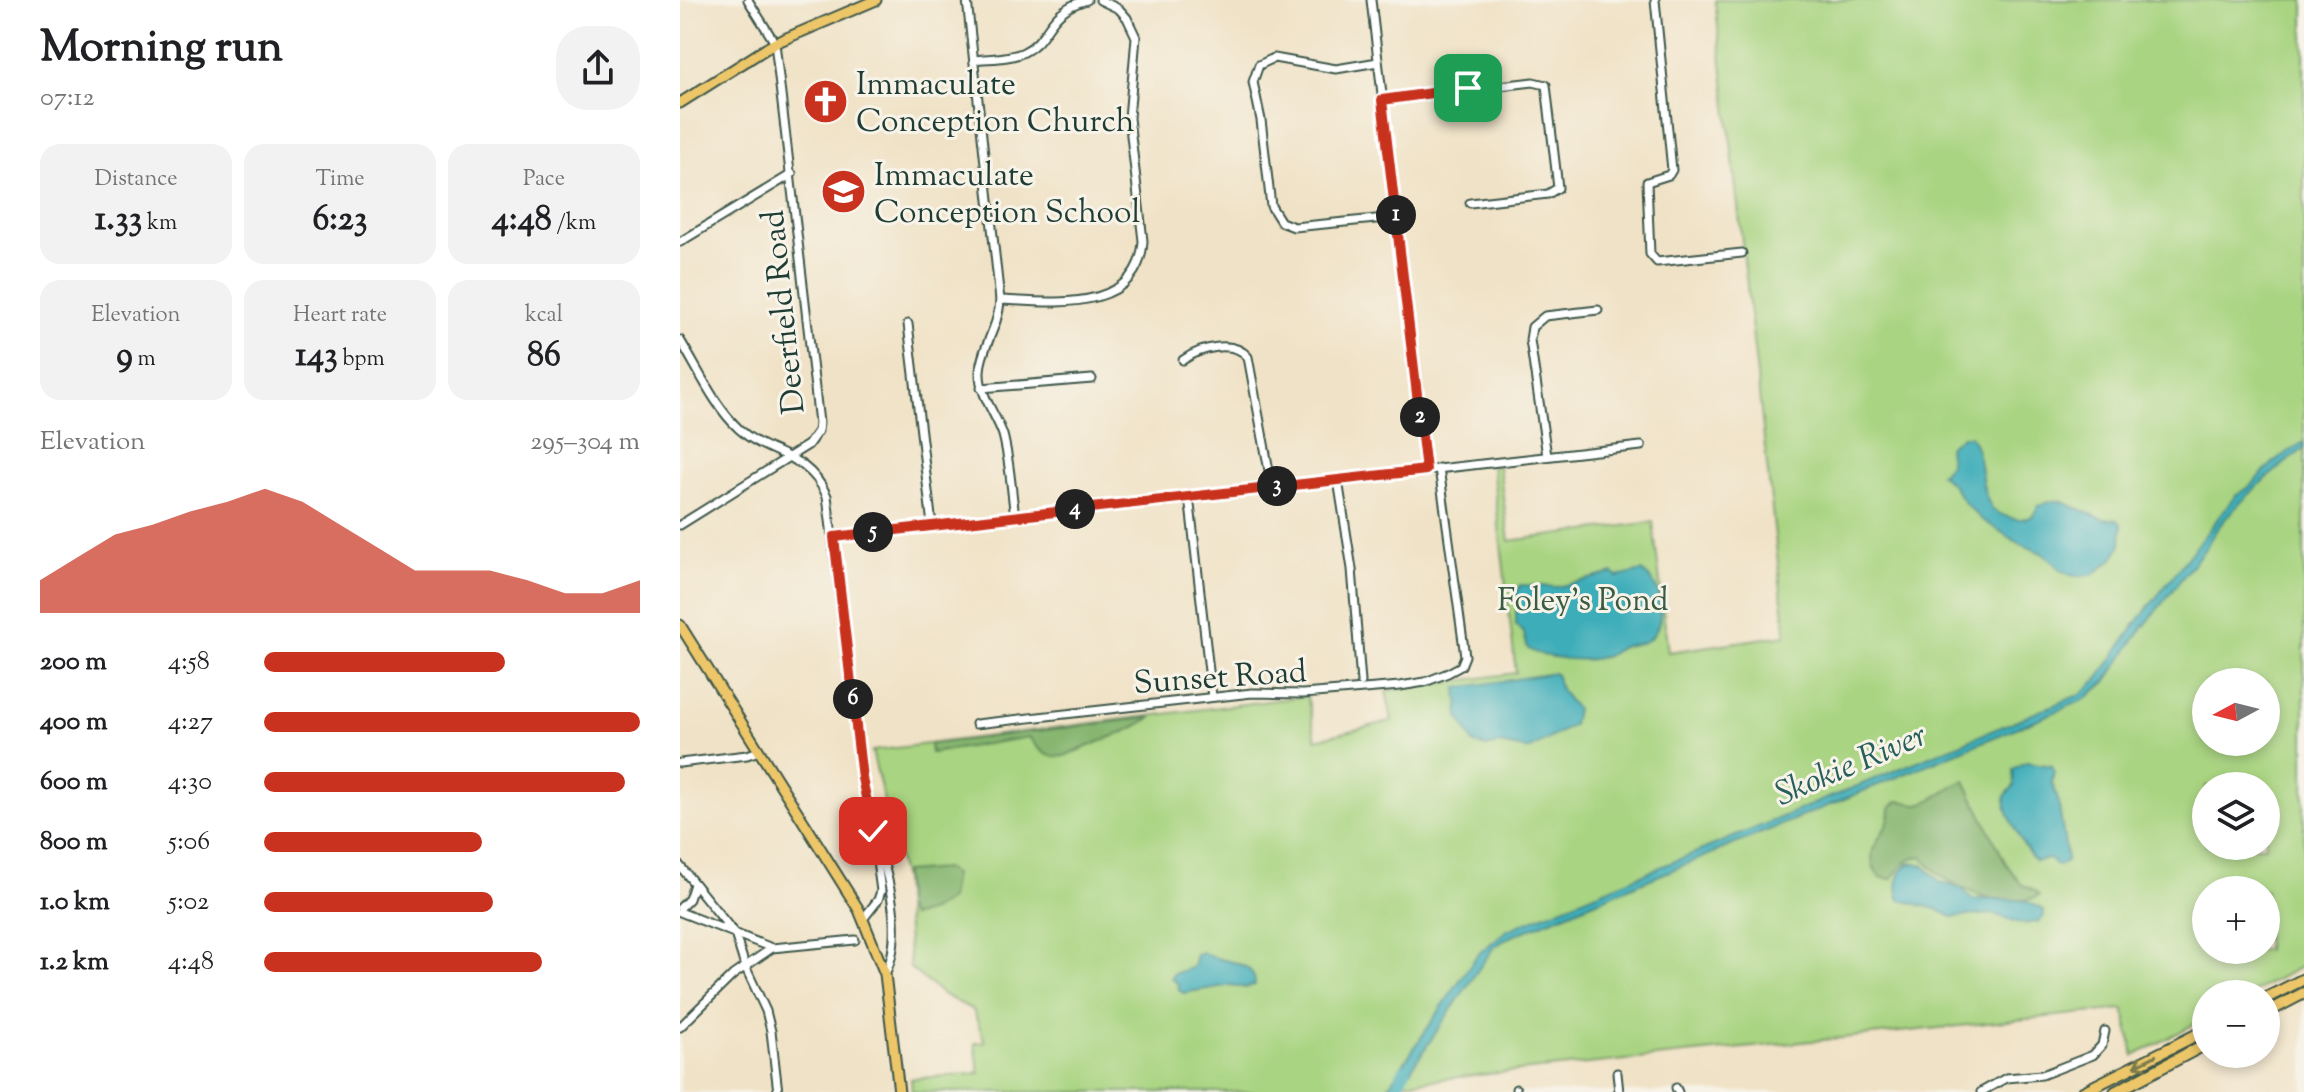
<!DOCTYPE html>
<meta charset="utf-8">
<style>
body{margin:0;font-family:"Sorts Mill Goudy",serif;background:#f2f2f2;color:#202124;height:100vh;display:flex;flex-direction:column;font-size:30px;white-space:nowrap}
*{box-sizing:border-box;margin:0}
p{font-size:26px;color:#757577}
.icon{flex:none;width:44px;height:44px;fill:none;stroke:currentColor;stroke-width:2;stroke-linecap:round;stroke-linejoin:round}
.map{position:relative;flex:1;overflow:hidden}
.drawer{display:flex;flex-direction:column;background:#fff;width:680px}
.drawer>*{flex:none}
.needle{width:52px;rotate:263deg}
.buttons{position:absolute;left:1512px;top:668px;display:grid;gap:16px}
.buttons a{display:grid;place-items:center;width:88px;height:88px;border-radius:50%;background:#fff;box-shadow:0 4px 12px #0003;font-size:40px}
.pin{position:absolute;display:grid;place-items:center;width:68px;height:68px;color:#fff;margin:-34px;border-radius:16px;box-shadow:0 4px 12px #0006}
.km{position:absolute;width:40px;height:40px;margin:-20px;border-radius:50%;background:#222;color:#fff;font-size:22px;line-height:40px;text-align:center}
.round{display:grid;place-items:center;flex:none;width:84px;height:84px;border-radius:32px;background:#f2f2f2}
.overview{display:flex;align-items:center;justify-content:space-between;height:136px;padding:0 40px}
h1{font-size:44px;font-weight:700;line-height:60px}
.metrics{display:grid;grid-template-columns:repeat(3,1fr);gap:12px;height:136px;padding:8px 40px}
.metrics div{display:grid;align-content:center;border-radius:20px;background:#f2f2f2;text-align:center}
.metrics b{font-size:34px;font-weight:700}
.metrics small{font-size:22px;font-weight:400}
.metrics p{font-size:22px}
.chart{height:224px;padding:16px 40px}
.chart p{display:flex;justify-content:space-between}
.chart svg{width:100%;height:144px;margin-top:8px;fill:#c8321e;opacity:.7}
ul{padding:0 40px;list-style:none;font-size:26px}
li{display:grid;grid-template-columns:128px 96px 1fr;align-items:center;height:60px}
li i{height:20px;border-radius:10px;background:#c8321e}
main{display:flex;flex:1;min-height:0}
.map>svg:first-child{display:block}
.green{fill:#a9d481;stroke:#64885a;stroke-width:2;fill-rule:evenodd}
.forest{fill:#86b66f;stroke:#527a52;stroke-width:2}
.water{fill:#3dadb9;stroke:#2e7576;stroke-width:2}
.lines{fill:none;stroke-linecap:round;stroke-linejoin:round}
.river{stroke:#3dadb9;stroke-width:12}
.minor-casing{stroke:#3e564a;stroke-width:11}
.major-casing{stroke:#3e564a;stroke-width:13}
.highway-casing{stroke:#3e564a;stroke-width:14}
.minor{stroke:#fff;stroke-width:7}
.major{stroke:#ecc669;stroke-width:9}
.highway{stroke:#ecc669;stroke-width:10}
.oneway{stroke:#7b7b4c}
.route-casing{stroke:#fff;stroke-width:16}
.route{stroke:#c8321e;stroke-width:10}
.labels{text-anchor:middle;stroke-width:6;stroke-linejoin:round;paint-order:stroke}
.poi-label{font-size:32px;fill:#1f3d34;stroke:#f7f3e8;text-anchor:start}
.street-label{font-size:32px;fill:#1f3d34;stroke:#f7f3e8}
.park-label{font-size:32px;fill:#3b5b43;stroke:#f7f3e8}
.water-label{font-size:34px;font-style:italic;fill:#285f5c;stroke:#f7f3e8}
</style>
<main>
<section class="drawer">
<div class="overview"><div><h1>Morning run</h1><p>07:12</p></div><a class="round"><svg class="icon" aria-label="share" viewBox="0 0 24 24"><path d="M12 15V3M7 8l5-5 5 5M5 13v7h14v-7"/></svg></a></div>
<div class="metrics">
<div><p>Distance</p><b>1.33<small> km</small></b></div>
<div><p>Time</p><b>6:23</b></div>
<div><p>Pace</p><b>4:48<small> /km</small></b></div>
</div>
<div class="metrics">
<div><p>Elevation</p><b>9<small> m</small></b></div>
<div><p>Heart rate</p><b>143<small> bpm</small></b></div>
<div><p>kcal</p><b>86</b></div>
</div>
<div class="chart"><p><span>Elevation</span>295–304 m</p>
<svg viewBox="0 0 160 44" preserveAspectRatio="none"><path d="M0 44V34L10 27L20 20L30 17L40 13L50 10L60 6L70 10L80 17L90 24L100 31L110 31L120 31L130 34L140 38L150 38L160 34V44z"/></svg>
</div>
<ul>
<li><b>200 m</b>4:58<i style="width:64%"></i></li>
<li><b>400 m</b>4:27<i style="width:100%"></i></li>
<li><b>600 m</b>4:30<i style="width:96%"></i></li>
<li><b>800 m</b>5:06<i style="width:58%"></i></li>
<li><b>1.0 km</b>5:02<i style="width:61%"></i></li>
<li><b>1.2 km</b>4:48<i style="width:74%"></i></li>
</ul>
</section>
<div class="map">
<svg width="1624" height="1092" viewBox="0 0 1624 1092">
<rect width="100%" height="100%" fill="#f7f3e8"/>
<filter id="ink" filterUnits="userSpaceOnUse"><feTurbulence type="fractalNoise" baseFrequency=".0125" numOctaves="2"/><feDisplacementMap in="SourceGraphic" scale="16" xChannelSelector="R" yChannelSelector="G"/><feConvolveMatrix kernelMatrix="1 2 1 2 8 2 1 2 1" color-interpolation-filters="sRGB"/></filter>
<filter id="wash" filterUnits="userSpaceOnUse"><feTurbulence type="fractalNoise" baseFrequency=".006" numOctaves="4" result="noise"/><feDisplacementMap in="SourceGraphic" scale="32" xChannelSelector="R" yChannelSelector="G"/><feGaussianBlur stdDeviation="1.8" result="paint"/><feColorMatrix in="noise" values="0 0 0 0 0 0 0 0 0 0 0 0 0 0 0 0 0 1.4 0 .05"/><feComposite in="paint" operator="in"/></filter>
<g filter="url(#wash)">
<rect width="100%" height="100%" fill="#f0e2c6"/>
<path class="green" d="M1035 0H1624V965L1570 994H1526V1018L1454 1056 1444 1009 760 1079 722 1083 717 1092H232L231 1079 299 1073 295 1043 305 1042 293 1010 262 994 230 968 223 880 192 751 627 696 636 739 712 721 706 691 836 673 812 466H819L829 541 973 522 988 652 1106 635ZM1526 682H1586V742H1526ZM1526 786H1586V846H1526ZM1526 890H1586V950H1526Z"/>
<g class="forest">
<path d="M473 717 449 730 384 756C365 758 360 751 349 737L251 753 250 744Z"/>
<path d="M1285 781 1325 862 1341 884 1355 891 1359 896C1324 911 1262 887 1242 856 1225 860 1221 865 1212 879L1199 877C1178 844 1212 836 1210 808L1218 801C1224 801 1232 804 1238 804 1255 802 1268 785 1285 781Z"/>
<path d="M265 869 274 874 270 899 251 911 231 917 225 908 224 872Z"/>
</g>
<g class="water">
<path d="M1282 436H1290C1305 457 1297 487 1313 510 1325 517 1339 523 1353 516L1358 506 1372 501H1380L1423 519 1438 520 1442 526 1441 545 1432 560 1412 575 1393 576 1382 571 1364 554 1337 542 1301 519 1284 502 1273 485 1260 474 1270 464 1268 447Z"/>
<path d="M1624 442V449C1598 467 1539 517 1527 546L1456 637 1426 682 1404 700 830 937 814 947 800 967 722 1083 709 1085 797 955 827 930 1401 694 1419 678 1454 626 1556 495 1568 488 1597 459Z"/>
<path d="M962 571C965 574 968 576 971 579 984 596 985 629 966 641 959 645 950 644 942 647 936 649 932 654 926 656 906 663 865 659 848 649L844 634 836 625V594L840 585 877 587 933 573 938 577Z"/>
<path d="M874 673 877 676 880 689 896 709 893 725 849 750 819 744 806 747 794 744 779 717 777 688Z"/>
<path d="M1346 762 1372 766 1374 771 1372 783 1378 800 1386 852 1387 860 1383 864 1376 866 1369 859 1355 861C1344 848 1324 813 1325 796L1334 786 1333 769Z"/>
<path d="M1235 863 1243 865 1260 882 1281 888 1292 899C1315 901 1346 894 1364 911V916L1360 921 1343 924 1313 914 1272 917 1256 909 1220 900C1214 887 1218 873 1228 864Z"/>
<path d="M522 952C539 964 575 957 575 985L565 988 552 985 503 993 499 990 498 984 491 978 493 974 513 967 516 954Z"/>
</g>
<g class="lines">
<path class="river" d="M714 1092 725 1070"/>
</g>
</g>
<g filter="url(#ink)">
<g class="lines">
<defs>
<g id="minor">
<path d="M287 0 320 300C319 327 301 348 300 371 299 395 316 414 323 435 330 461 331 489 335 516"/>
<path d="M691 0 746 470"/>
<path d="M975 0 992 170 989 175 967 182 970 254 977 262 1062 253"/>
<path d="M294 60C310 58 330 59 344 52 371 39 365 11 407 0"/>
<path d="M698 62 656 69 594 58 579 65 573 82 581 120 591 206 601 222 614 227 716 217"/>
<path d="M702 100 853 82 866 85 878 188 868 194 790 203"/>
<path d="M0 242 112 174"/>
<path d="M320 300C372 302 459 314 463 241L449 118 456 37 447 18 439 9 420 0"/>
<path d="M228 324 252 525"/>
<path d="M0 340C18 369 34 406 59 429 90 458 126 450 147 496L182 778 193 831 201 891 198 900 183 919"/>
<path d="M503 360C520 348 553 339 568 357L592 487"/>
<path d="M301 388 412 379"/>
<path d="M867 456 850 340 852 327 865 316 918 310"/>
<path d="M658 480 672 569 681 682"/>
<path d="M509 496 532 697"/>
<path d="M0 525 128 445 138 431 139 423 95 43 68 0"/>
<path d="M154 537 961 446"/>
<path d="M296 724 572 693 623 694 720 686 745 682 768 673 781 666 785 656 759 468"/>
<path d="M0 763 67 755 79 751"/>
<path d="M199 848C211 885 223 939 205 974"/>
<path d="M0 866 55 934 65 966 86 1011 91 1031 98 1092"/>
<path d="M0 908 9 899 14 884"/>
<path d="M0 912 92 948"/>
<path d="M0 1027 53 975 92 948 175 940"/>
<path d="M937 1073 939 1092"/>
<path d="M996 1088 998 1092"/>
<path d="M836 1089V1092"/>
<path d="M1301 1092 1326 1078 1362 1075 1413 1055 1422 1045 1425 1031"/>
</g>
<g id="major">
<path d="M0 103 95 43 196 0"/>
<path d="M0 625 179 910 205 974 219 1092"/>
</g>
<g id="highway">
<path d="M1586 998 1624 979"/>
<path d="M1586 1013 1624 993"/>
<path d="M1403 1092 1526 1030"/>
<path d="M1435 1092 1526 1044"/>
</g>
</defs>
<use href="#minor" class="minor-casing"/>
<use href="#major" class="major-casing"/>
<use href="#highway" class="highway-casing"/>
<use href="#minor" class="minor"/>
<use href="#major" class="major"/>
<use href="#highway" class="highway"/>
</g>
<defs><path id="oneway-shaft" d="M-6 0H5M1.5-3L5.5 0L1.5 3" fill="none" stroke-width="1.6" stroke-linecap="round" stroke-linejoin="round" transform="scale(2)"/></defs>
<use class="oneway" href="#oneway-shaft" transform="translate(1465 1061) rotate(153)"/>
</g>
<g class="lines" filter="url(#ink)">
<defs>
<path id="route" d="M193 831 182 778 154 537 746 470 702 100 788 88"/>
</defs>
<use href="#route" class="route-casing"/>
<use href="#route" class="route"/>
</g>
<defs>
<symbol id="church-disc" viewBox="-11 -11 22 22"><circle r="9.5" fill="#c8321e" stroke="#f7f3e8"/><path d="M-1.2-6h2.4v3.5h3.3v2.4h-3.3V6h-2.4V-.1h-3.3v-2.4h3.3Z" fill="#fff"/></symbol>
<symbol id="school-disc" viewBox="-11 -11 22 22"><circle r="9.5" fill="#c8321e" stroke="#f7f3e8"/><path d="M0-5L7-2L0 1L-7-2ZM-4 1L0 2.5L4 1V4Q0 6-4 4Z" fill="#fff"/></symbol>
</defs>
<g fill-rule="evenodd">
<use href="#church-disc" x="120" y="76" width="51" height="51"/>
<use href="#school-disc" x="138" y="166" width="51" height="51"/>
</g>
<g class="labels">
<g class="poi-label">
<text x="176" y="94">Immaculate<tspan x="176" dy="37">Conception Church</tspan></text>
<text x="194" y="185">Immaculate<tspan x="194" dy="37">Conception School</tspan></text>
</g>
<g class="street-label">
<text transform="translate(102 312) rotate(-96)" y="11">Deerfield Road</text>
<text transform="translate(540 676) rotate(-4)" y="11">Sunset Road</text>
</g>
<g class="park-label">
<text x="903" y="610">Foley’s Pond</text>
</g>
<g class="water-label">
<text transform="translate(1170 763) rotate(-23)" y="12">Skokie River</text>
</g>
</g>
</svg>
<div class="buttons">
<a><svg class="needle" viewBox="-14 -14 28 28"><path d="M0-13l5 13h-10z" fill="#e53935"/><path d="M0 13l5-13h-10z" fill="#757577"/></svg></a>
<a><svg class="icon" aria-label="layers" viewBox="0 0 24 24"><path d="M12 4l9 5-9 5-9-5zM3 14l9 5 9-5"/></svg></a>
<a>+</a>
<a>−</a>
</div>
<div class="pin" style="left:788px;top:88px;background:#1e9e55"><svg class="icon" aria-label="arrive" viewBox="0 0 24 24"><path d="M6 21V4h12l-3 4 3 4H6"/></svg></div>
<div class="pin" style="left:193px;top:831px;background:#d93025"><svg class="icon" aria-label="check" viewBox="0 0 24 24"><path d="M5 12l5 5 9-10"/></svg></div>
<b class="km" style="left:716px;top:215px">1</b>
<b class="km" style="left:740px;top:417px">2</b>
<b class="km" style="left:597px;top:486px">3</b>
<b class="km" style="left:395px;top:509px">4</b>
<b class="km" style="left:193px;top:532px">5</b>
<b class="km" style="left:173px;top:699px">6</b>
</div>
</main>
